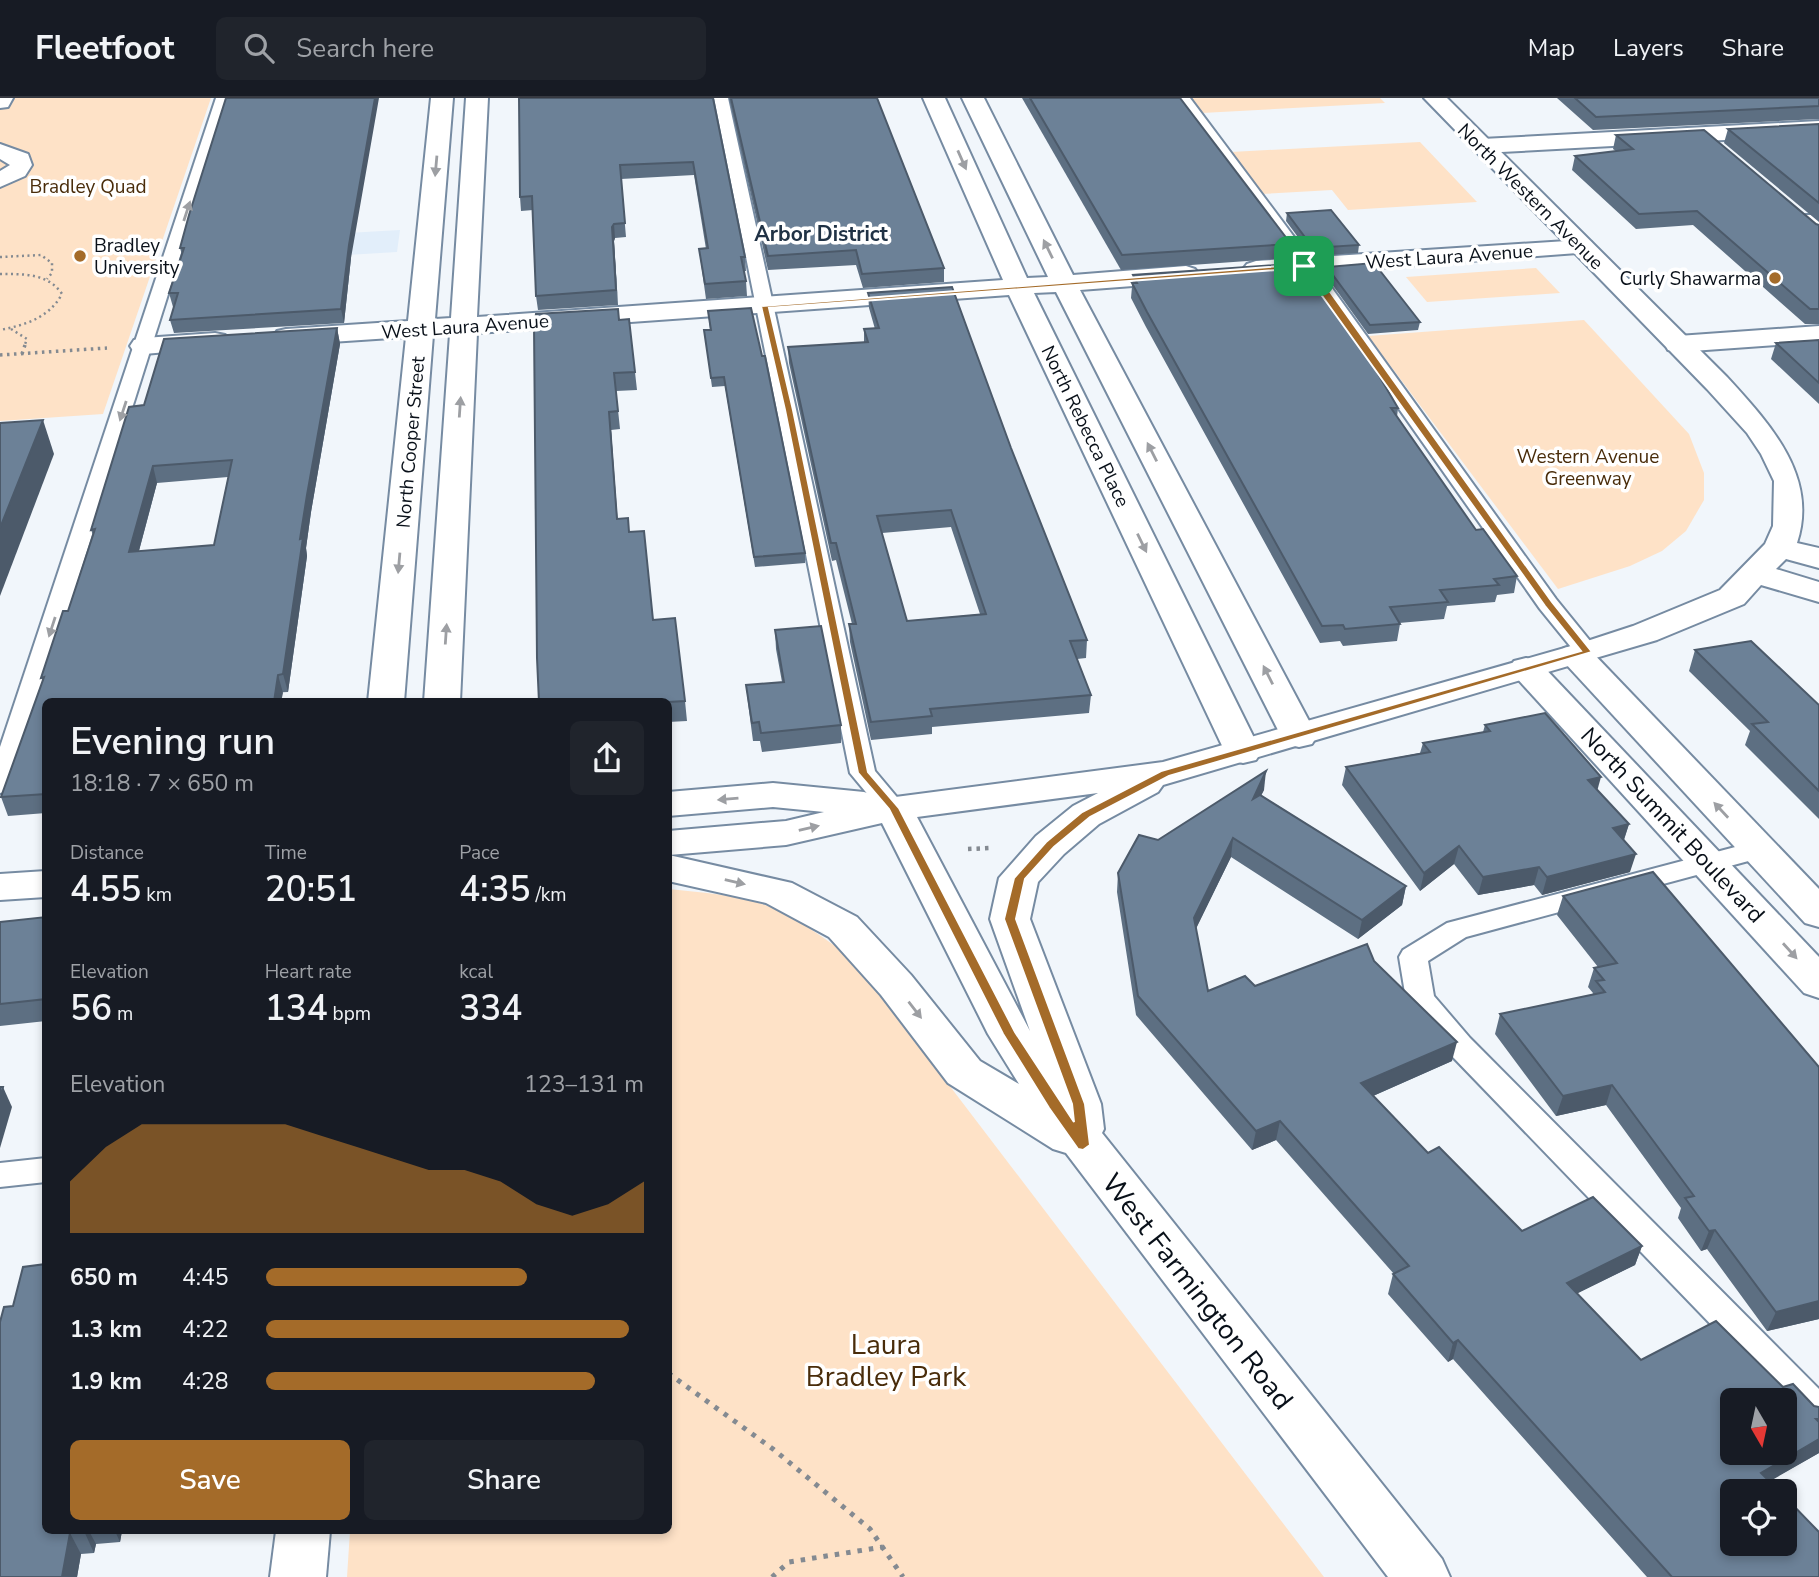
<!DOCTYPE html>
<meta charset="utf-8">
<style>
body{margin:0;font-family:"Nunito Sans",sans-serif;background:#20242c;color:#f1f3f6;height:100vh;display:flex;flex-direction:column;font-size:26px;white-space:nowrap}
*{box-sizing:border-box;margin:0}
p{font-size:23px;color:#9ea1a6}
.icon{flex:none;width:38px;height:38px;fill:none;stroke:currentColor;stroke-width:2;stroke-linecap:round;stroke-linejoin:round}
.map{position:relative;flex:1;overflow:hidden}
.side{position:absolute;left:42px;top:600px;width:630px;height:836px;display:flex;flex-direction:column;background:#171b24;border-radius:10px;box-shadow:0 4px 10px #0003}
.side>*{flex:none}
.needle{width:46px;rotate:171deg}
.controls{position:absolute;left:1720px;top:1290px;display:grid;gap:14px}
.controls a{display:grid;place-items:center;width:77px;height:77px;border-radius:10px;background:#171b24;box-shadow:0 4px 10px #0003;font-size:35px}
.pin{position:absolute;display:grid;place-items:center;width:60px;height:60px;color:#fff;margin:-30px;border-radius:14px;box-shadow:0 4px 10px #0006}
.round{display:grid;place-items:center;flex:none;width:74px;height:74px;border-radius:10px;background:#20242c}
.summary{display:flex;align-items:center;justify-content:space-between;height:119px;padding:0 28px}
h1{font-size:38px;font-weight:600;line-height:52px}
.stats{display:grid;grid-template-columns:repeat(3,1fr);gap:10px;height:119px;padding:7px 28px}
.stats div{display:grid;align-content:center}
.stats b{font-size:35px;font-weight:600}
.stats small{font-size:19px;font-weight:400}
.stats p{font-size:19px}
.chart{height:196px;padding:14px 28px}
.chart p{display:flex;justify-content:space-between}
.chart svg{width:100%;height:126px;margin-top:7px;fill:#a46b29;opacity:.7}
.primary-button{display:flex;gap:14px;margin-top:auto;padding:14px 28px}
.primary-button a{flex:1;height:80px;border-radius:10px;background:#a46b29;color:#fff;font-size:28px;font-weight:600;line-height:80px;text-align:center}
.primary-button a+a{background:#20242c;color:#f1f3f6}
ul{padding:0 28px;list-style:none;font-size:23px}
li{display:grid;grid-template-columns:112px 84px 1fr;align-items:center;height:52px}
li i{height:18px;border-radius:9px;background:#a46b29}
header{display:flex;align-items:center;gap:42px;box-sizing:border-box;height:98px;padding:0 35px;background:#171b24;border-bottom:2px solid #363941}
header strong{font-size:33px}
nav{display:flex;gap:38px;margin-inline-start:auto;font-size:24px}
.search{width:490px;height:63px;background:#20242c;display:flex;align-items:center;gap:18px;box-sizing:border-box;padding:0 24px;border-radius:10px;color:#9ea1a6;font-size:26px}
.map>svg:first-child{display:block}
.built{fill:#e2eefa}
.green{fill:#fee2c7}
.lines{fill:none;stroke-linecap:round;stroke-linejoin:round}
.lane-casing{stroke:#768ba2;stroke-width:4}
.street-casing{stroke:#768ba2;stroke-width:4}
.secondary-casing{stroke:#768ba2;stroke-width:4}
.path-far3{stroke:#848a91;stroke-width:2.5;stroke-dasharray:2 3.5;stroke-linecap:butt}
.path-far2{stroke:#848a91;stroke-width:3.5;stroke-dasharray:2.5 4.5;stroke-linecap:butt}
.path-far1{stroke:#848a91;stroke-width:4.5;stroke-dasharray:3.5 5;stroke-linecap:butt}
.path{stroke:#848a91;stroke-width:5;stroke-dasharray:4.5 7;stroke-linecap:butt}
.lane{fill:#fff;fill-rule:evenodd}
.street{fill:#fff;fill-rule:evenodd}
.secondary{fill:#fff;fill-rule:evenodd}
.wall{fill:#5d6f82;fill-rule:evenodd}
.shaded-wall{fill:#4c5a6a}
.building{fill:#6c8197;stroke:#4c5a6a;stroke-width:2;fill-rule:evenodd}
.oneway{fill:#9d9fa3}
.route{fill:#a46b29;stroke:#fff;stroke-width:2;fill-rule:evenodd}
.poi-dot{fill:#a46b29;stroke:#fff;stroke-width:2.5}
.labels{text-anchor:middle;stroke-width:7;stroke-linejoin:round;paint-order:stroke}
.far-park-label{font-size:19px;fill:#492c0a;stroke:#fff}
.far-street-label{font-size:19px;fill:#091019;stroke:#fff}
.far-poi-label{font-size:19px;fill:#091019;stroke:#fff;text-anchor:start}
.far-neighbourhood-label{font-size:21px;font-weight:bold;fill:#203245;stroke:#fff}
.street-label{font-size:23px;fill:#091019;stroke:#fff}
.near-street-label{font-size:28px;fill:#091019;stroke:#fff}
.near-park-label{font-size:28px;fill:#492c0a;stroke:#fff}
</style>
<header>
<strong>Fleetfoot</strong>
<div class="search"><svg class="icon" aria-label="search" viewBox="0 0 24 24"><circle cx="10" cy="10" r="6"/><path d="M15 15l6 6"/></svg>Search here</div>
<nav><a>Map</a><a>Layers</a><a>Share</a></nav>
</header>
<div class="map">
<svg width="1819" height="1479" viewBox="0 0 1819 1479">
<rect width="100%" height="100%" fill="#f1f6fb"/>
<path class="built" d="M400 132 397 154 181 167 189 144Z"/>
<g class="green">
<path d="M0 0H211L103 316 0 323Z"/>
<path d="M1192 0H1380L1385 5 1202 15Z"/>
<path d="M1420 44 1477 104 1348 112 1332 92 1262 96 1231 54Z"/>
<path d="M1536 170 1560 195 1427 204 1406 179Z"/>
<path d="M1584 222 1689 336 1704 375V402L1686 433 1662 453 1630 468 1558 491 1368 238Z"/>
<path d="M669 791C700 795 735 796 765 807 797 819 825 841 853 861L1324 1479H347L350 1433H668Z"/>
</g>
<g class="lines">
<defs>
<g id="lane">
<path d="M216 0H230L13 687 9 693 0 695V649Z"/>
<path d="M714 0H728L875 673 906 710 902 716 893 718 884 716 850 675Z"/>
<path d="M1176 0H1190L1321 175 1556 501 1595 549 1599 554 1595 559H1579L1540 511 1309 183Z"/>
<path d="M1819 117V127H1805L1797 122 1805 117Z"/>
<path d="M1758 743 1767 746 1771 752 1767 758 1466 839 1428 863 1434 898 1470 940 1819 1291V1329L1806 1325 1450 956 1406 901 1399 859 1403 852 1447 825Z"/>
<path d="M46 1060V1084L0 1089V1065Z"/>
</g>
<g id="street">
<path d="M0 0H13L8 9 0 10Z"/>
<path d="M431 0H453L435 221 451 220 466 0H488L477 219 1003 182 923 0H945L1027 180 1048 179 962 0H984L1073 177 1186 168 1195 171 1199 176 1195 181 1186 184 1080 192 1317 638 1312 646 1299 649 1286 646 1281 638 1056 194 1034 195 1261 654 1256 662 1243 665 1230 662 1225 654 1009 197 477 235 460 604H424L450 236 433 237 404 604H368L406 239 286 247 277 245 273 239 277 233 286 231 408 223Z"/>
<path d="M1819 23V37L1482 55 1474 53 1471 48 1474 43 1482 41Z"/>
<path d="M0 46 28 56 32 67 25 78 0 89V73L10 67 0 61Z"/>
<path d="M1582 142 1591 144 1594 149 1591 154 1256 179 1247 176 1243 171 1247 166 1256 163Z"/>
<path d="M1819 228V244L1678 254 1668 252 1665 246 1668 240 1678 238Z"/>
<path d="M215 235 225 237 228 243 225 249 144 256 134 254 130 248 134 242 144 240Z"/>
<path d="M1576 547 1588 550 1819 791V829L1805 825 1564 564 1559 557 1564 550Z"/>
<path d="M1526 560 1538 563 1819 859V900L1804 895 1514 577 1509 570 1514 563Z"/>
<path d="M276 1433H330L326 1479H270Z"/>
</g>
<g id="secondary">
<path d="M1424 0H1447L1727 279C1769 325 1819 378 1797 445L1819 450V470L1786 461 1776 471 1819 484V504L1761 487 1744 506 1657 542 1163 687 1158 694 1099 726 1064 756 1038 784 1030 821 1101 1006 1104 1031 1102 1035 1442 1461 1450 1479H1388L1066 1055 1053 1051 948 985 881 897 829 839 766 805 668 783V733L786 723 824 714 773 709 668 718V694L773 685 864 694 877 698 880 701 1163 664 1575 547 1633 528 1720 492 1765 446 1773 428 1774 383 1761 356 1747 335 1707 291ZM1098 695 1073 708 1036 738 999 780 990 821 1030 933 917 719ZM882 725 988 936 1019 986 980 963 911 877 857 819 792 785 669 757 786 747Z"/>
<path d="M46 773V799L0 802V776Z"/>
</g>
</defs>
<use href="#lane" class="lane-casing"/>
<use href="#street" class="street-casing"/>
<use href="#secondary" class="secondary-casing"/>
<g class="path-far3">
<path d="M0 159 41 157 52 165V175L47 181"/>
<path d="M0 176C23 176 48 175 62 196 49 220 25 227 0 232"/>
<path d="M11 231 27 241 24 249"/>
</g>
<g class="path-far2">
<path d="M22 256 25 247"/>
<path d="M0 257 107 250"/>
</g>
<path class="path-far1" d="M968 751 991 750"/>
<g class="path">
<path d="M668 1275 773 1351 870 1431 903 1479"/>
<path d="M772 1479 789 1464 883 1449"/>
</g>
<use href="#lane" class="lane"/>
<use href="#street" class="street"/>
<use href="#secondary" class="secondary"/>
</g>
<g class="wall">
<path d="M713 0 745 159 746 173H744L746 183 747 198 706 201 699 151H706L694 77 621 81 626 139 615 140 614 143 618 207 538 212 536 198 533 112 521 113 520 99Z"/>
<path d="M729 0H877L944 170V184L863 190 856 167 768 172Z"/>
<path d="M1022 0H1180L1291 146 1289 160 1121 172Z"/>
<path d="M1557 0H1819V21L1593 32Z"/>
<path d="M1819 26V124L1724 45 1728 31Z"/>
<path d="M1616 37 1819 127V226H1805L1693 127 1636 131 1572 72 1575 58 1616 53 1613 51Z"/>
<path d="M1287 115 1359 147 1358 155 1312 158 1286 123Z"/>
<path d="M180 150 351 160 344 225 174 235 170 222 174 209H173L169 195 182 157Z"/>
<path d="M1327 169 1420 224 1418 232 1368 236 1326 178Z"/>
<path d="M1133 177 1398 310 1397 319 1476 432 1517 478 1514 495 1497 497 1495 504 1447 508 1444 521 1399 525 1400 526 1397 543 1343 548 1340 543 1320 545 1146 229 1131 200Z"/>
<path d="M868 195 1011 350 1087 542 1086 560 1077 561 1091 597 1089 615 932 629V636L871 642 850 544 849 526H852L836 462 832 463 789 265 788 249 864 244V231H875L869 210ZM951 429 980 516 907 523 882 435Z"/>
<path d="M708 213 805 455V465L755 469 725 288 712 289 704 232H710Z"/>
<path d="M629 221 637 292 616 293 620 331 611 332 617 421 629 434 653 522 685 603 687 623 668 624V604L537 560 619 222Z"/>
<path d="M337 230 340 246 311 414 306 450 307 458 288 594 46 604V715L8 718 1 699 43 583 41 580 68 513 93 437 91 432 144 307ZM228 379 214 447 139 453 157 385Z"/>
<path d="M1819 242V306L1771 261 1776 245Z"/>
<path d="M775 532 841 627V645L762 654 760 643H753L748 605 746 587 782 584 776 551Z"/>
<path d="M1695 552 1819 607V721L1745 647 1750 633 1689 573Z"/>
<path d="M1485 627 1597 692 1629 726 1624 742 1630 774 1542 797 1534 787 1478 797 1454 766 1420 793 1342 687 1346 669 1420 655 1423 645 1483 634Z"/>
<path d="M1264 692 1261 697 1406 788 1402 807 1358 841 1231 759 1196 830 1208 893 1255 888 1374 863 1452 963 1373 998 1428 1055 1522 1133 1642 1148 1635 1167 1577 1195 1641 1262 1783 1289 1814 1308 1819 1309V1355L1769 1383 1819 1479H1647L1453 1261 1448 1264 1388 1196 1393 1176H1394L1276 1042 1252 1052 1136 917 1117 794 1118 775 1158 742Z"/>
<path d="M1653 774 1819 1221 1767 1233 1707 1151 1701 1153 1678 1120 1681 1110 1606 1007 1556 1018 1495 936 1500 916 1592 897 1593 895 1588 889 1594 870 1598 869 1557 817 1563 798Z"/>
<path d="M46 819V923L0 928V824Z"/>
<path d="M46 1433H122L120 1444 96 1446 94 1455 81 1456 77 1479Z"/>
</g>
<g class="shaded-wall">
<path d="M375 0H379L351 160 344 225 341 211 349 147Z"/>
<path d="M614 126 615 140 614 143 618 207 612 129Z"/>
<path d="M337 230 340 246 311 414 306 450 307 458 288 594 283 576 300 441 307 397Z"/>
<path d="M609 314 611 332 619 440 617 421Z"/>
<path d="M43 322 54 356 0 498V430Z"/>
<path d="M153 368 157 385 134 471 129 454Z"/>
<path d="M278 577 283 595 281 604H274Z"/>
<path d="M1266 673 1264 692 1250 720 1253 701Z"/>
<path d="M1601 679 1596 697 1588 682Z"/>
<path d="M1629 726 1623 744 1613 730Z"/>
<path d="M1233 740 1231 759 1192 839 1194 820Z"/>
<path d="M1459 748 1454 766 1420 793 1424 775Z"/>
<path d="M1636 756 1630 774 1542 797 1547 779Z"/>
<path d="M1539 769 1534 787 1478 797 1483 779Z"/>
<path d="M1406 788 1402 807 1358 841 1362 822Z"/>
<path d="M1457 944 1452 963 1357 1005 1361 985Z"/>
<path d="M1612 987 1606 1007 1556 1018 1563 998Z"/>
<path d="M3 989 12 1009 0 1050V1000Z"/>
<path d="M1280 1023 1276 1042 1252 1052 1256 1033Z"/>
<path d="M1715 1132 1707 1151 1701 1153 1709 1133Z"/>
<path d="M1642 1148 1635 1167 1560 1204 1567 1185Z"/>
<path d="M1819 1203V1221L1767 1233 1776 1214Z"/>
<path d="M1458 1242 1453 1261 1448 1264 1453 1245Z"/>
<path d="M1819 1341V1355L1753 1393 1761 1375Z"/>
<path d="M84 1433H89L96 1446 94 1455Z"/>
<path d="M115 1433H122L120 1444Z"/>
<path d="M70 1435 81 1456 77 1479H62Z"/>
</g>
<g class="building">
<path d="M226 0H375L349 147 341 211 170 222 178 195H169L184 150H180L189 117Z"/>
<path d="M519 0H713L745 159H741L746 183 705 186 699 151 708 150 693 64 620 67 625 125 614 126 612 129 616 192 536 198 532 98 520 99Z"/>
<path d="M731 0H877L944 170 862 176 856 152 768 158Z"/>
<path d="M1030 0H1180L1291 146 1122 157Z"/>
<path d="M1575 0H1819V8L1596 19Z"/>
<path d="M1819 26V105L1728 31Z"/>
<path d="M1704 32 1816 126 1819 127V211H1810L1697 113 1639 116 1575 58 1633 51 1616 37Z"/>
<path d="M1331 112 1359 147 1313 150 1287 115Z"/>
<path d="M1305 165 1347 223 1398 310H1391L1476 432 1483 431 1517 478 1494 481 1499 487 1440 492 1448 504 1390 509 1400 526 1345 531 1343 527 1322 528 1147 214 1132 185H1137L1133 177Z"/>
<path d="M1374 165 1420 224 1370 227 1327 169Z"/>
<path d="M952 189 1011 350 1087 542 1070 543 1091 597 930 611 932 618 871 624 849 526H856L836 445H831L788 249 868 244 864 231 879 230 868 195ZM951 412 986 516 907 523 877 418Z"/>
<path d="M751 210 762 258H765L805 455 754 459 724 279 711 280 704 232H711L708 213Z"/>
<path d="M618 211 619 222 629 221 635 274 614 275 618 313 609 314 617 421 628 420 629 434 644 433 653 522 675 520 685 603 668 604H539L537 560 534 227 536 216Z"/>
<path d="M337 230 307 397 300 441 303 440 283 576 278 577 274 604H46V696L1 699 44 579 41 580 63 513H68L95 431 91 432 129 309 144 307 164 241ZM232 362 214 447 129 454 153 368Z"/>
<path d="M1819 242V285L1776 245Z"/>
<path d="M43 322 0 430V325Z"/>
<path d="M821 528 841 627 761 635 759 624 752 625 746 587 784 584 775 532Z"/>
<path d="M1751 543 1819 607V693L1752 626 1768 624 1695 552Z"/>
<path d="M1545 615 1601 679 1588 682 1629 726 1613 730 1636 756 1547 779 1539 769 1483 779 1459 748 1424 775 1346 669 1430 654 1423 645 1490 633 1485 627Z"/>
<path d="M1266 673 1253 701 1260 697 1406 788 1362 822 1233 740 1194 820 1208 893 1245 878 1255 888 1367 846 1374 863 1457 944 1361 985 1428 1055 1439 1049 1522 1133 1593 1099 1642 1148 1567 1185 1641 1262 1716 1223 1783 1289 1793 1286 1814 1308 1819 1309V1321H1816L1819 1324V1341L1761 1375 1779 1393H1732V1446H1785V1399L1819 1434V1479H1672L1458 1242 1453 1245 1393 1176 1409 1168 1280 1023 1256 1033 1138 898 1118 775 1139 737 1158 742ZM1732 1302H1785V1354H1732Z"/>
<path d="M1653 774 1819 969V1203L1776 1214 1715 1132 1709 1133 1685 1100 1694 1098 1612 987 1563 998 1500 916 1605 894 1596 883 1604 882 1594 870 1617 865 1563 798Z"/>
<path d="M46 819V901L0 906V824Z"/>
<path d="M0 989H3L0 1000Z"/>
<path d="M46 1166V1433H84L70 1435 62 1479H0V1224L4 1209 13 1208 23 1169Z"/>
</g>
<defs><path id="oneway-solid" d="M-6-.8H1V-3.2L6.5 0L1 3.2V.8H-6Z" transform="scale(1.75)"/></defs>
<g class="oneway">
<use href="#oneway-solid" transform="translate(962 62) rotate(66)"/>
<use href="#oneway-solid" transform="translate(436 68) rotate(95)"/>
<use href="#oneway-solid" transform="translate(187 113) rotate(-72)"/>
<use href="#oneway-solid" transform="translate(1048 151) rotate(-116)"/>
<use href="#oneway-solid" transform="translate(460 309) rotate(-86)"/>
<use href="#oneway-solid" transform="translate(123 313) rotate(108)"/>
<use href="#oneway-solid" transform="translate(1152 354) rotate(-117)"/>
<use href="#oneway-solid" transform="translate(1142 445) rotate(64)"/>
<use href="#oneway-solid" transform="translate(399 465) rotate(95)"/>
<use href="#oneway-solid" transform="translate(52 529) rotate(108)"/>
<use href="#oneway-solid" transform="translate(446 536) rotate(-86)"/>
<use href="#oneway-solid" transform="translate(1268 577) rotate(-117)"/>
<use href="#oneway-solid" transform="translate(728 701) rotate(175)"/>
<use href="#oneway-solid" transform="translate(1721 712) rotate(-133)"/>
<use href="#oneway-solid" transform="translate(809 730) rotate(-13)"/>
<use href="#oneway-solid" transform="translate(735 784) rotate(13)"/>
<use href="#oneway-solid" transform="translate(1790 853) rotate(48)"/>
<use href="#oneway-solid" transform="translate(915 912) rotate(52)"/>
</g>
<path class="route" d="M1307 166 1318 177 1552 504 1592 554 1169 678 1090 719 1054 749 1025 781 1016 821 1085 1006 1090 1047 1083 1052 1078 1051 1049 1010 1003 936 889 711 858 675 785 312 761 208ZM1302 170 1545 508 1581 553 1161 673 1082 714 1046 744 1014 780 1004 821 1072 1006 1074 1024 1015 934 899 710 868 674 793 312 769 210Z"/>
<g class="poi-dot">
<circle cx="80" cy="158" r="7"/>
<circle cx="1775" cy="180" r="7"/>
</g>
<g class="labels">
<g class="far-park-label">
<text x="88" y="95">Bradley Quad</text>
<text x="1588" y="365">Western Avenue<tspan x="1588" dy="22">Greenway</tspan></text>
</g>
<g class="far-street-label">
<text transform="translate(1531 98) rotate(45)" y="7">North Western Avenue</text>
<text transform="translate(1449 158) rotate(-4)" y="7">West Laura Avenue</text>
<text transform="translate(465 228) rotate(-4)" y="7">West Laura Avenue</text>
<text transform="translate(1086 328) rotate(64)" y="7">North Rebecca Place</text>
<text transform="translate(410 344) rotate(-85)" y="7">North Cooper Street</text>
</g>
<g class="far-poi-label">
<text x="94" y="154">Bradley<tspan x="94" dy="22">University</tspan></text>
<text x="1761" y="187" text-anchor="end">Curly Shawarma</text>
</g>
<g class="far-neighbourhood-label">
<text x="821" y="143">Arbor District</text>
</g>
<g class="street-label">
<text transform="translate(1673 727) rotate(47)" y="8">North Summit Boulevard</text>
</g>
<g class="near-street-label">
<text transform="translate(1198 1193) rotate(52)" y="10">West Farmington Road</text>
</g>
<g class="near-park-label">
<text x="886" y="1256">Laura<tspan x="886" dy="32">Bradley Park</tspan></text>
</g>
</g>
</svg>
<div class="controls">
<a><svg class="needle" viewBox="-14 -14 28 28"><path d="M0-13l5 13h-10z" fill="#e53935"/><path d="M0 13l5-13h-10z" fill="#9ea1a6"/></svg></a>
<a><svg class="icon" aria-label="locate" viewBox="0 0 24 24"><circle cx="12" cy="12" r="6"/><path d="M12 2v4M12 18v4M2 12h4M18 12h4"/></svg></a>
</div>
<div class="pin" style="left:1304px;top:168px;background:#1e9e55"><svg class="icon" aria-label="arrive" viewBox="0 0 24 24"><path d="M6 21V4h12l-3 4 3 4H6"/></svg></div>
<section class="side">
<div class="summary"><div><h1>Evening run</h1><p>18:18 · 7 × 650 m</p></div><a class="round"><svg class="icon" aria-label="share" viewBox="0 0 24 24"><path d="M12 15V3M7 8l5-5 5 5M5 13v7h14v-7"/></svg></a></div>
<div class="stats">
<div><p>Distance</p><b>4.55<small> km</small></b></div>
<div><p>Time</p><b>20:51</b></div>
<div><p>Pace</p><b>4:35<small> /km</small></b></div>
</div>
<div class="stats">
<div><p>Elevation</p><b>56<small> m</small></b></div>
<div><p>Heart rate</p><b>134<small> bpm</small></b></div>
<div><p>kcal</p><b>334</b></div>
</div>
<div class="chart"><p><span>Elevation</span>123–131 m</p>
<svg viewBox="0 0 160 44" preserveAspectRatio="none"><path d="M0 44V26L10 14L20 6L30 6L40 6L50 6L60 6L70 10L80 14L90 18L100 22L110 22L120 26L130 34L140 38L150 34L160 26V44z"/></svg>
</div>
<ul>
<li><b>650 m</b>4:45<i style="width:69%"></i></li>
<li><b>1.3 km</b>4:22<i style="width:96%"></i></li>
<li><b>1.9 km</b>4:28<i style="width:87%"></i></li>
</ul>
<div class="primary-button"><a>Save</a><a>Share</a></div>
</section>
</div>
